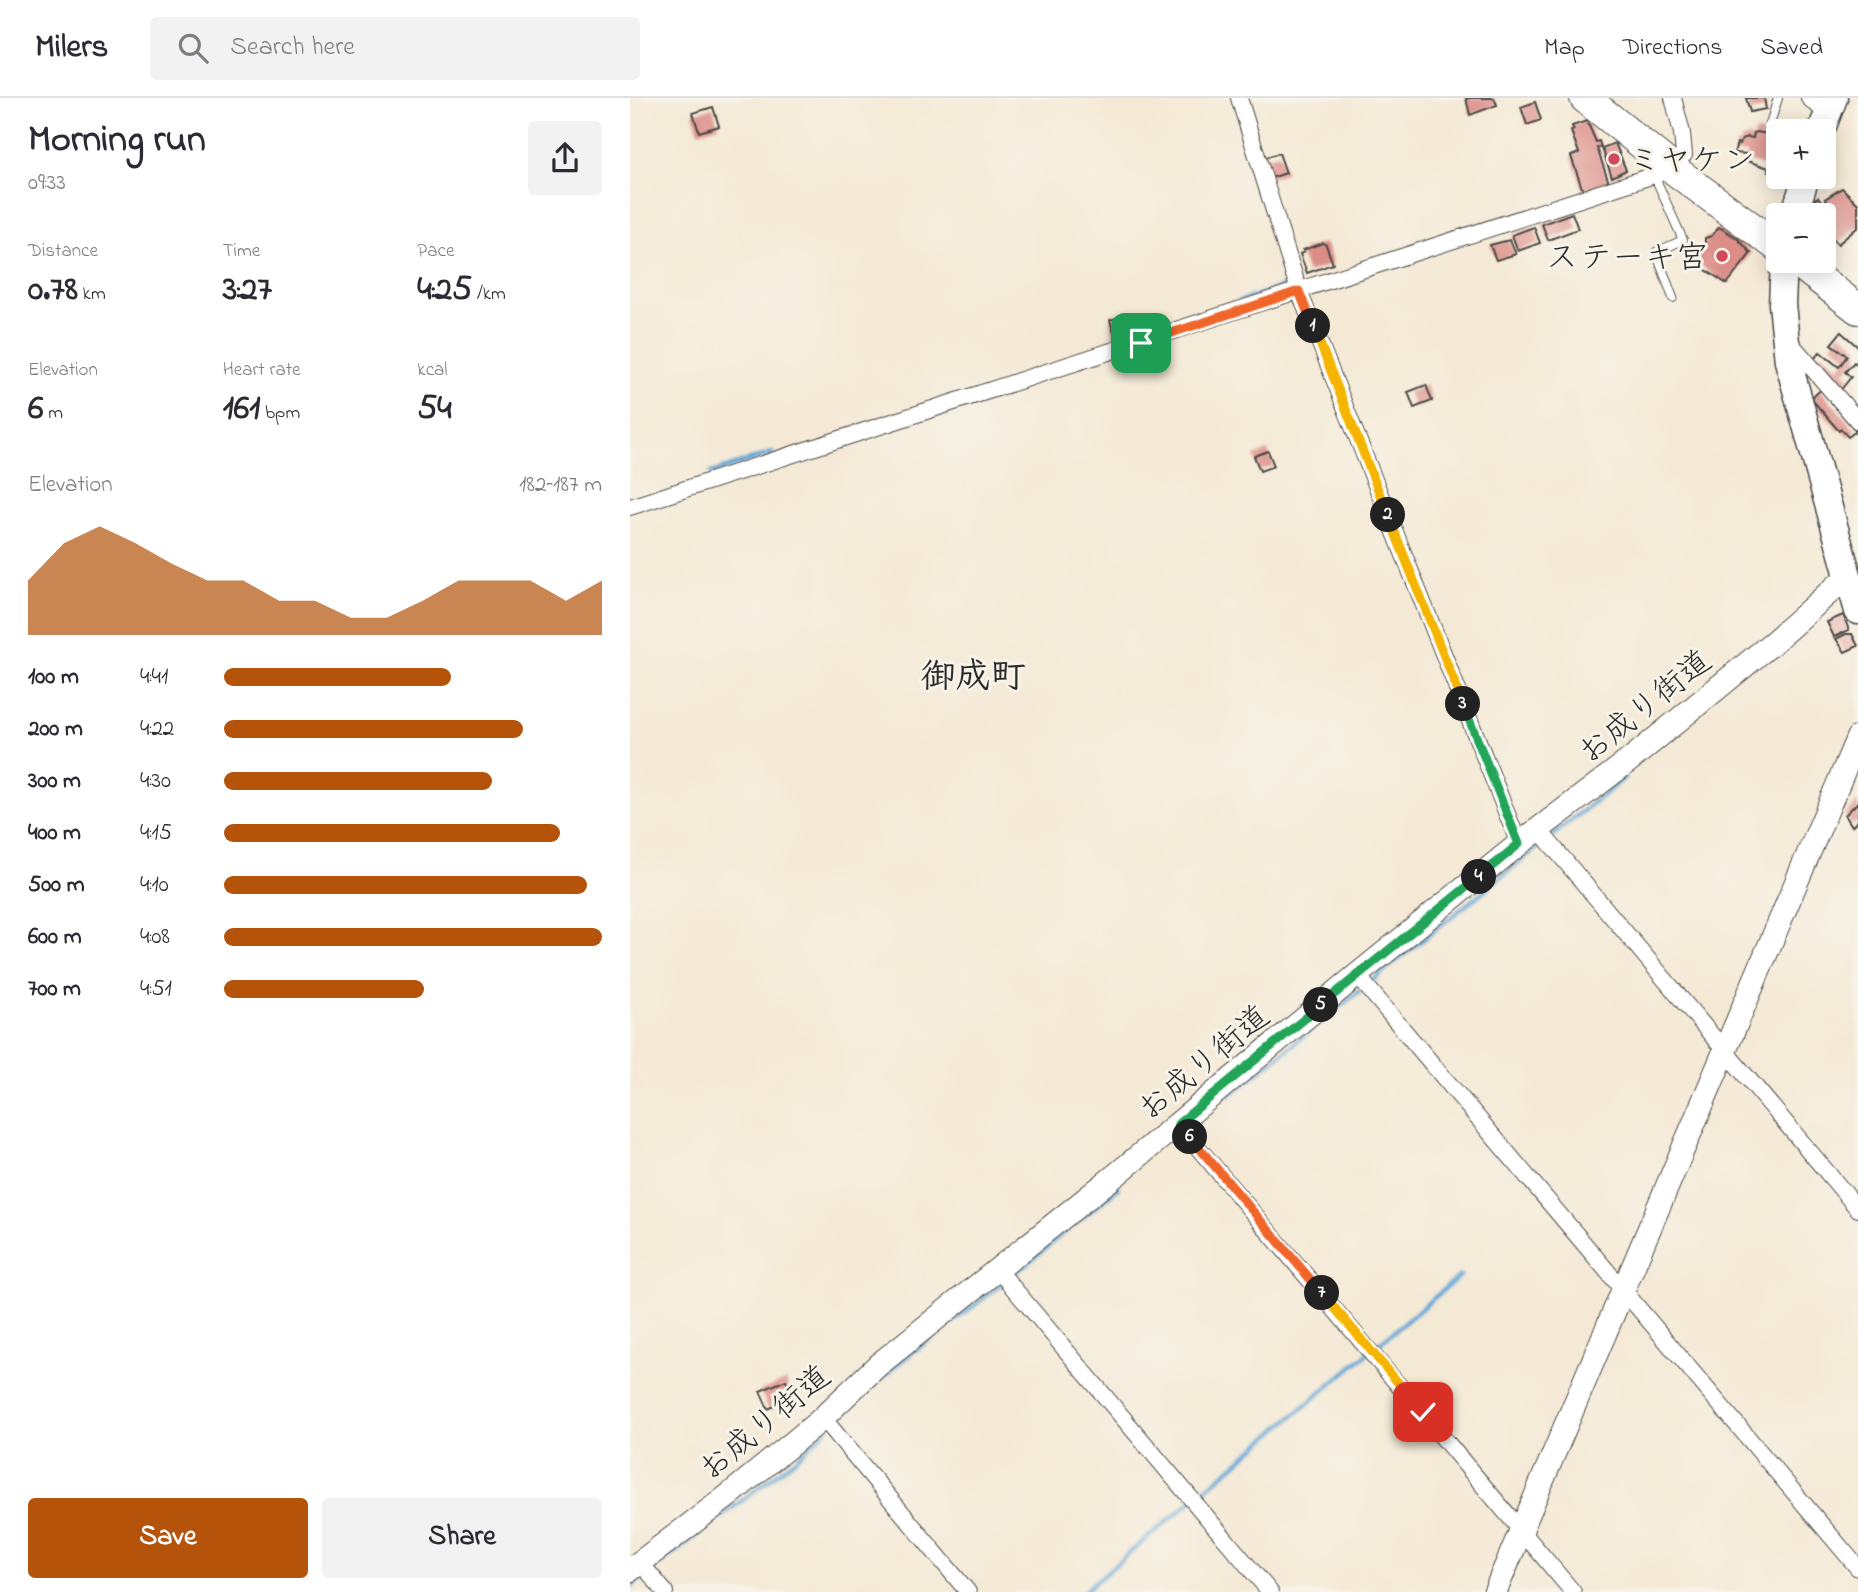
<!DOCTYPE html>
<meta charset="utf-8">
<style>
body{margin:0;font-family:"Indie Flower","Klee One",sans-serif;background:#f2f2f3;color:#2b2b33;height:100vh;display:flex;flex-direction:column;font-size:26px;white-space:nowrap}
*{box-sizing:border-box;margin:0}
p{font-size:23px;color:#7c7c81}
.icon{flex:none;width:38px;height:38px;fill:none;stroke:currentColor;stroke-width:2;stroke-linecap:round;stroke-linejoin:round}
.map{position:relative;flex:1;overflow:hidden}
.panel{display:flex;flex-direction:column;background:#fff;width:630px}
.panel>*{flex:none}
.controls{position:absolute;left:1136px;top:21px;display:grid;gap:14px}
.controls a{display:grid;place-items:center;width:70px;height:70px;border-radius:7px;background:#fff;box-shadow:0 4px 18px #0003;font-size:35px}
.pin{position:absolute;display:grid;place-items:center;width:60px;height:60px;color:#fff;margin:-30px;border-radius:14px;box-shadow:0 4px 10px #0006}
.km{position:absolute;width:35px;height:35px;margin:-18px;border-radius:50%;background:#222;color:#fff;font-size:19px;line-height:35px;text-align:center}
.round{display:grid;place-items:center;flex:none;width:74px;height:74px;border-radius:7px;background:#f2f2f3}
.overview{display:flex;align-items:center;justify-content:space-between;height:119px;padding:0 28px}
h1{font-size:38px;font-weight:700;line-height:52px}
.stats{display:grid;grid-template-columns:repeat(3,1fr);gap:10px;height:119px;padding:7px 28px}
.stats div{display:grid;align-content:center}
.stats b{font-size:35px;font-weight:700}
.stats small{font-size:19px;font-weight:400}
.stats p{font-size:19px}
.chart{height:196px;padding:14px 28px}
.chart p{display:flex;justify-content:space-between}
.chart svg{width:100%;height:126px;margin-top:7px;fill:#b45309;opacity:.7}
.cta{display:flex;gap:14px;margin-top:auto;padding:14px 28px}
.cta a{flex:1;height:80px;border-radius:7px;background:#b45309;color:#fff;font-size:28px;font-weight:700;line-height:80px;text-align:center}
.cta a+a{background:#f2f2f3;color:#2b2b33}
ul{padding:0 28px;list-style:none;font-size:23px}
li{display:grid;grid-template-columns:112px 84px 1fr;align-items:center;height:52px}
li i{height:18px;border-radius:9px;background:#b45309}
header{display:flex;align-items:center;gap:42px;box-sizing:border-box;height:98px;padding:0 35px;background:#fff;border-bottom:2px solid #e1e1e2}
header strong{font-size:33px}
nav{display:flex;gap:38px;margin-inline-start:auto;font-size:24px}
.search{width:490px;height:63px;background:#f2f2f3;display:flex;align-items:center;gap:18px;box-sizing:border-box;padding:0 24px;border-radius:7px;color:#7c7c81;font-size:26px}
main{display:flex;flex:1;min-height:0}
.map>svg:first-child{display:block}
.lines{fill:none;stroke-linecap:round;stroke-linejoin:round}
.stream{stroke:#63a7d8;stroke-width:4.5}
.building{fill:#dc8d87}
.lane-casing{stroke:#494844;stroke-width:10}
.street-casing{stroke:#494844;stroke-width:18}
.secondary-casing{stroke:#494844;stroke-width:25}
.primary-casing{stroke:#494844;stroke-width:29}
.highway-casing{stroke:#494844;stroke-width:32}
.lane{stroke:#fff;stroke-width:8}
.street{stroke:#fff;stroke-width:16}
.secondary{stroke:#fff;stroke-width:23}
.primary{stroke:#fff;stroke-width:26}
.highway{stroke:#fff;stroke-width:30}
.split-1-casing{stroke:#fff;stroke-width:14}
.split-2-casing{stroke:#fff;stroke-width:14}
.split-3-casing{stroke:#fff;stroke-width:14}
.split-4-casing{stroke:#fff;stroke-width:14}
.split-5-casing{stroke:#fff;stroke-width:14}
.split-6-casing{stroke:#fff;stroke-width:14}
.split-7-casing{stroke:#fff;stroke-width:14}
.split-8-casing{stroke:#fff;stroke-width:14}
.split-1{stroke:#f0652b;stroke-width:9}
.split-2{stroke:#f5b400;stroke-width:9}
.split-3{stroke:#f5b400;stroke-width:9}
.split-4{stroke:#22a559;stroke-width:9}
.split-5{stroke:#22a559;stroke-width:9}
.split-6{stroke:#22a559;stroke-width:9}
.split-7{stroke:#f0652b;stroke-width:9}
.split-8{stroke:#f5b400;stroke-width:9}
.poi-dot{fill:#d1495b;stroke:#f7f3e8;stroke-width:2.5}
.labels{text-anchor:middle;stroke-width:6;stroke-linejoin:round;paint-order:stroke}
.poi-label{font-size:32px;fill:#2b2b2b;stroke:#f7f3e8;text-anchor:start}
.street-label{font-size:32px;fill:#2b2b2b;stroke:#f7f3e8}
.quarter-label{font-size:35px;font-weight:bold;fill:#2b2b2b;stroke:#f7f3e8}
</style>
<header>
<strong>Milers</strong>
<div class="search"><svg class="icon" aria-label="search" viewBox="0 0 24 24"><circle cx="10" cy="10" r="6"/><path d="M15 15l6 6"/></svg>Search here</div>
<nav><a>Map</a><a>Directions</a><a>Saved</a></nav>
</header>
<main>
<section class="panel">
<div class="overview"><div><h1>Morning run</h1><p>09:33</p></div><a class="round"><svg class="icon" aria-label="share" viewBox="0 0 24 24"><path d="M12 15V3M7 8l5-5 5 5M5 13v7h14v-7"/></svg></a></div>
<div class="stats">
<div><p>Distance</p><b>0.78<small> km</small></b></div>
<div><p>Time</p><b>3:27</b></div>
<div><p>Pace</p><b>4:25<small> /km</small></b></div>
</div>
<div class="stats">
<div><p>Elevation</p><b>6<small> m</small></b></div>
<div><p>Heart rate</p><b>161<small> bpm</small></b></div>
<div><p>kcal</p><b>54</b></div>
</div>
<div class="chart"><p><span>Elevation</span>182–187 m</p>
<svg viewBox="0 0 160 44" preserveAspectRatio="none"><path d="M0 44V25L10 12L20 6L30 12L40 19L50 25L60 25L70 32L80 32L90 38L100 38L110 32L120 25L130 25L140 25L150 32L160 25V44z"/></svg>
</div>
<ul>
<li><b>100 m</b>4:41<i style="width:60%"></i></li>
<li><b>200 m</b>4:22<i style="width:79%"></i></li>
<li><b>300 m</b>4:30<i style="width:71%"></i></li>
<li><b>400 m</b>4:15<i style="width:89%"></i></li>
<li><b>500 m</b>4:10<i style="width:96%"></i></li>
<li><b>600 m</b>4:08<i style="width:100%"></i></li>
<li><b>700 m</b>4:51<i style="width:53%"></i></li>
</ul>
<div class="cta"><a>Save</a><a>Share</a></div>
</section>
<div class="map">
<svg width="1228" height="1494" viewBox="0 0 1228 1494">
<rect width="100%" height="100%" fill="#f7f3e8"/>
<filter id="ink" filterUnits="userSpaceOnUse"><feTurbulence type="fractalNoise" baseFrequency=".0143" numOctaves="2"/><feDisplacementMap in="SourceGraphic" scale="14" xChannelSelector="R" yChannelSelector="G"/><feConvolveMatrix kernelMatrix="1 2 1 2 8 2 1 2 1" color-interpolation-filters="sRGB"/></filter>
<filter id="wash" filterUnits="userSpaceOnUse"><feTurbulence type="fractalNoise" baseFrequency=".00686" numOctaves="4" result="noise"/><feDisplacementMap in="SourceGraphic" scale="28" xChannelSelector="R" yChannelSelector="G"/><feGaussianBlur stdDeviation="1.57" result="paint"/><feColorMatrix in="noise" values="0 0 0 0 0 0 0 0 0 0 0 0 0 0 0 0 0 1.4 0 .05"/><feComposite in="paint" operator="in"/></filter>
<g filter="url(#wash)">
<rect width="100%" height="100%" fill="#f4e9d5"/>
<g class="lines">
<g class="stream">
<path d="M610 203 662 186"/>
<path d="M81 375 142 355"/>
<path d="M739 885 994 680"/>
<path d="M600 997 732 891"/>
<path d="M204 1325 264 1269 367 1190 488 1090"/>
<path d="M0 1489 167 1360 197 1331"/>
<path d="M453 1494 830 1178"/>
</g>
</g>
<g id="blocks">
<g class="building">
<path d="M836 0H864L867 7 840 17Z"/>
<path d="M1116 0H1134L1136 11 1120 14Z"/>
<path d="M905 4 911 22 897 27 891 9Z"/>
<path d="M83 9 89 28 69 34 63 15Z"/>
<path d="M957 23 966 44 969 43 971 49 967 50 979 85 953 93 941 58 949 55 941 33 944 32 942 28Z"/>
<path d="M1127 34 1147 38 1148 75 1138 73 1139 70 1117 63V56L1104 55 1107 45 1110 46 1112 41 1118 39 1123 40 1124 35Z"/>
<path d="M985 45 996 72 982 79 972 50Z"/>
<path d="M649 55 656 75 641 80 634 60Z"/>
<path d="M1212 90 1228 106V129L1208 146 1194 130V117H1183L1192 109 1185 101 1188 99 1194 106 1197 103 1195 101Z"/>
<path d="M942 115 948 131 918 142 912 126Z"/>
<path d="M904 129 910 145 888 153 882 137Z"/>
<path d="M1089 129 1107 140 1121 155 1097 186 1076 172 1064 160 1075 146V140L1082 138Z"/>
<path d="M880 142 886 156 866 162 860 147Z"/>
<path d="M693 145 696 147 703 166 677 175 670 156 674 154 673 152Z"/>
<path d="M494 217 500 236 486 241 480 222Z"/>
<path d="M1211 234 1228 249V267L1224 264 1215 274 1221 279 1210 293 1184 261 1190 254 1209 269 1217 258 1201 246Z"/>
<path d="M796 287 802 303 784 310 778 294Z"/>
<path d="M1191 292 1226 333 1218 339 1211 331 1209 333 1184 304 1182 299Z"/>
<path d="M638 353 644 368 630 373 624 358Z"/>
<path d="M1213 517 1219 532 1204 539 1197 524Z"/>
<path d="M1216 536H1222L1228 548 1215 554 1206 541Z"/>
<path d="M1228 704V723L1222 728 1215 717Z"/>
<path d="M156 1282 163 1300 138 1311 130 1293Z"/>
</g>
</g>
</g>
<g filter="url(#ink)">
<use href="#blocks" fill-opacity="0" stroke="#494844" stroke-width="2"/>
<g class="lines">
<defs>
<g id="lane">
<path d="M1140 26 1148 0"/>
<path d="M1024 77 1053 142 1026 154 1043 200"/>
</g>
<g id="street">
<path d="M609 0 669 193 889 746"/>
<path d="M1043 0 1052 35 1054 57"/>
<path d="M1179 0 1197 15"/>
<path d="M1157 241 1228 323"/>
<path d="M0 409 1043 71"/>
<path d="M909 732 1228 1111"/>
<path d="M727 877 1228 1470"/>
<path d="M548 1026 943 1494"/>
<path d="M369 1173 640 1494"/>
<path d="M193 1320 338 1494"/>
<path d="M10 1464 35 1494"/>
</g>
<g id="secondary">
<path d="M0 1472 98 1398 187 1325 248 1267 487 1076 727 877 889 746 1001 661 1141 546 1218 478"/>
<path d="M865 1494 1228 639"/>
</g>
<g id="primary">
<path d="M1191 33 1204 0"/>
<path d="M1164 117 1176 79"/>
<path d="M1154 163 1152 206 1158 263 1228 513"/>
</g>
<g id="highway">
<path d="M955 0 1043 71 1148 149"/>
<path d="M1166 163 1228 211"/>
</g>
</defs>
<use href="#lane" class="lane-casing"/>
<use href="#street" class="street-casing"/>
<use href="#secondary" class="secondary-casing"/>
<use href="#primary" class="primary-casing"/>
<use href="#highway" class="highway-casing"/>
<use href="#lane" class="lane"/>
<use href="#street" class="street"/>
<use href="#secondary" class="secondary"/>
<use href="#primary" class="primary"/>
<use href="#highway" class="highway"/>
</g>
</g>
<g class="lines" filter="url(#ink)">
<defs>
<path id="split-1" d="M511 245 669 193 683 228"/>
<path id="split-2" d="M683 228 758 417"/>
<path id="split-3" d="M758 417 833 606"/>
<path id="split-4" d="M833 606 889 746 849 779"/>
<path id="split-5" d="M691 907 849 779"/>
<path id="split-6" d="M560 1039 548 1026 691 907"/>
<path id="split-7" d="M560 1039 692 1195"/>
<path id="split-8" d="M692 1195 793 1314"/>
</defs>
<use href="#split-1" class="split-1-casing"/>
<use href="#split-2" class="split-2-casing"/>
<use href="#split-3" class="split-3-casing"/>
<use href="#split-4" class="split-4-casing"/>
<use href="#split-5" class="split-5-casing"/>
<use href="#split-6" class="split-6-casing"/>
<use href="#split-7" class="split-7-casing"/>
<use href="#split-8" class="split-8-casing"/>
<use href="#split-1" class="split-1"/>
<use href="#split-2" class="split-2"/>
<use href="#split-3" class="split-3"/>
<use href="#split-4" class="split-4"/>
<use href="#split-5" class="split-5"/>
<use href="#split-6" class="split-6"/>
<use href="#split-7" class="split-7"/>
<use href="#split-8" class="split-8"/>
</g>
<g class="poi-dot">
<circle cx="984" cy="61" r="7"/>
<circle cx="1092" cy="158" r="7"/>
</g>
<g class="labels">
<g class="poi-label">
<text x="998" y="72">ミヤケン</text>
<text x="1078" y="169" text-anchor="end">ステーキ宮</text>
</g>
<g class="street-label">
<text transform="translate(1014 608) rotate(-39)" y="11">お成り街道</text>
<text transform="translate(573 964) rotate(-40)" y="11">お成り街道</text>
<text transform="translate(134 1324) rotate(-40)" y="11">お成り街道</text>
</g>
<g class="quarter-label">
<text x="343" y="589">御成町</text>
</g>
</g>
</svg>
<div class="controls">
<a>+</a>
<a>−</a>
</div>
<div class="pin" style="left:511px;top:245px;background:#1e9e55"><svg class="icon" aria-label="arrive" viewBox="0 0 24 24"><path d="M6 21V4h12l-3 4 3 4H6"/></svg></div>
<div class="pin" style="left:793px;top:1314px;background:#d93025"><svg class="icon" aria-label="check" viewBox="0 0 24 24"><path d="M5 12l5 5 9-10"/></svg></div>
<b class="km" style="left:683px;top:228px">1</b>
<b class="km" style="left:758px;top:417px">2</b>
<b class="km" style="left:833px;top:606px">3</b>
<b class="km" style="left:849px;top:779px">4</b>
<b class="km" style="left:691px;top:907px">5</b>
<b class="km" style="left:560px;top:1039px">6</b>
<b class="km" style="left:692px;top:1195px">7</b>
</div>
</main>
